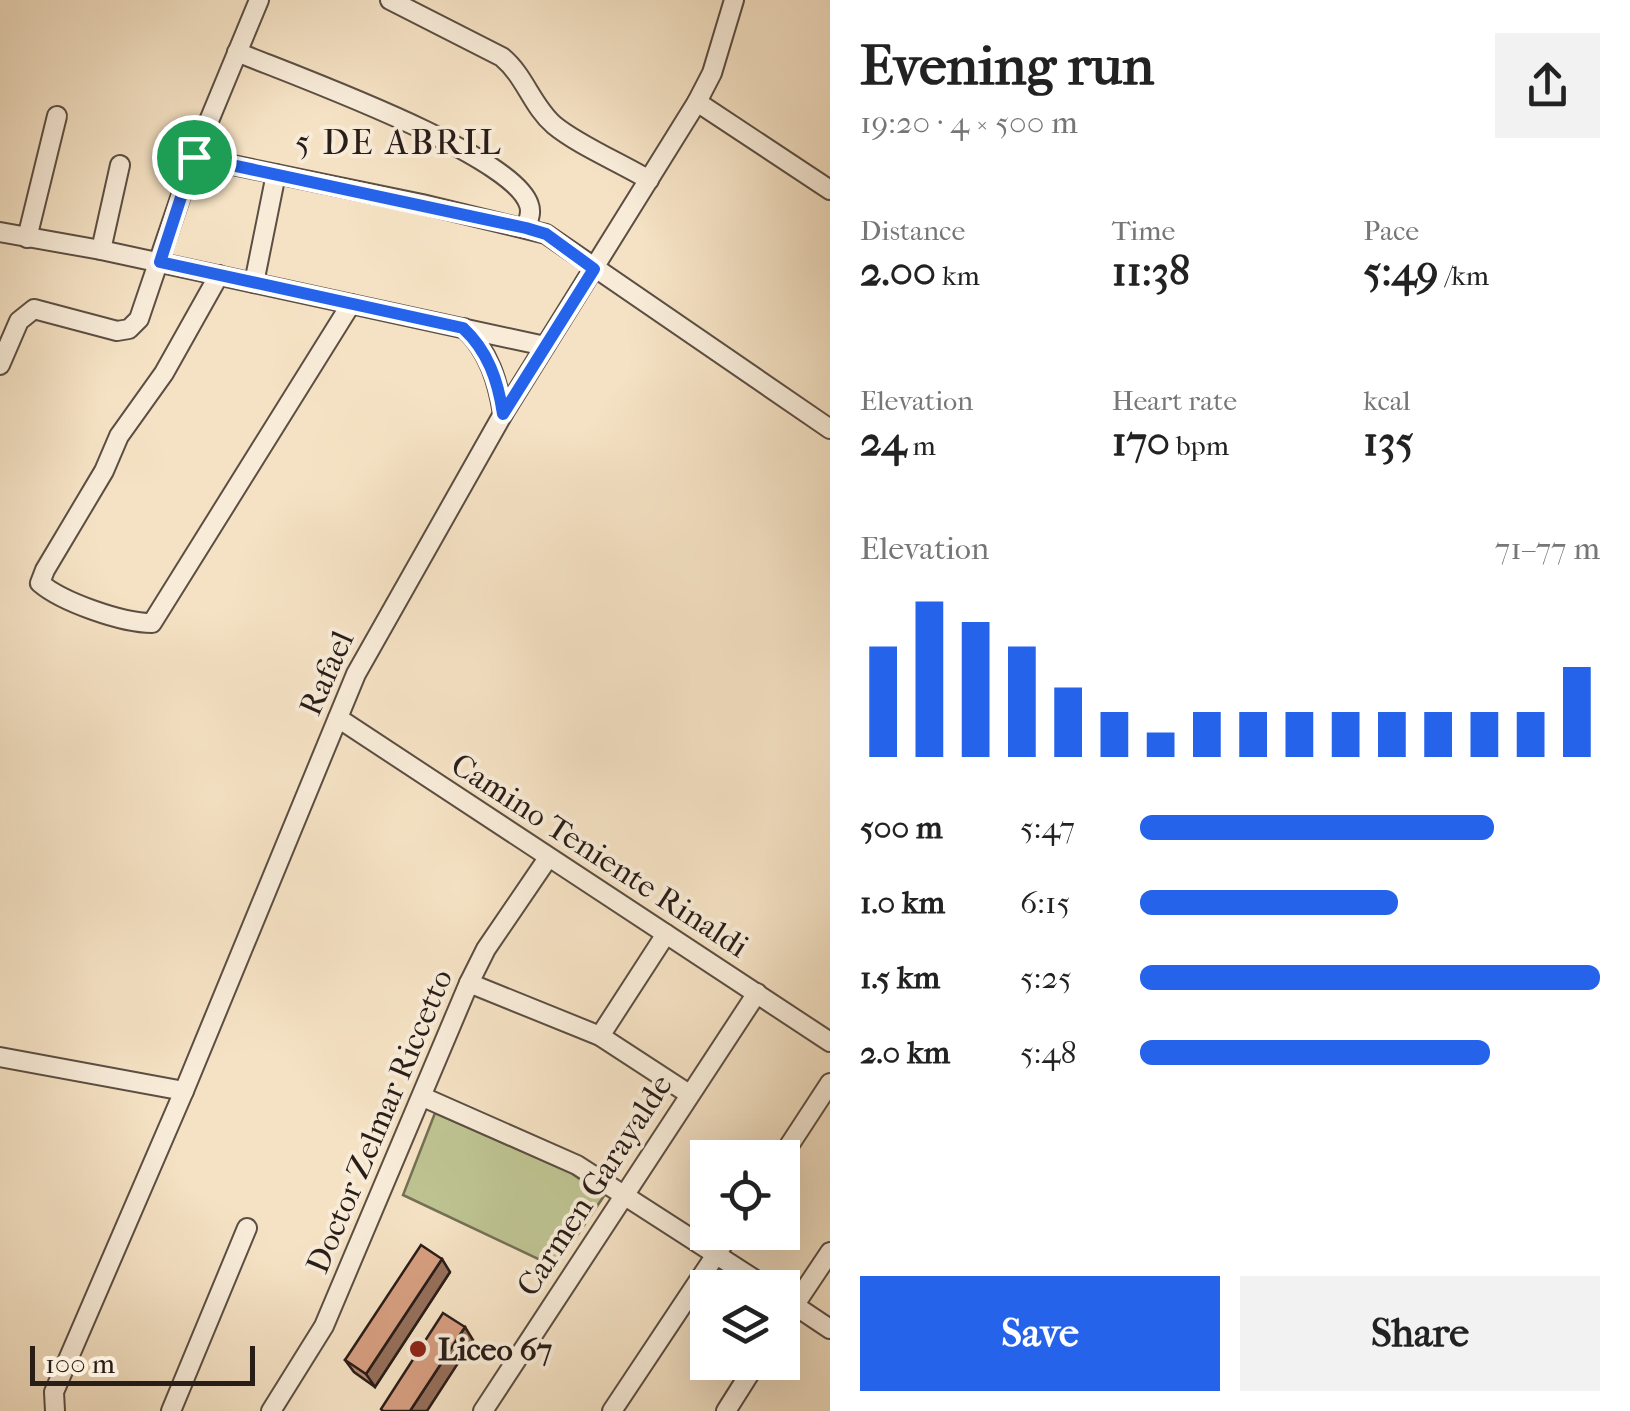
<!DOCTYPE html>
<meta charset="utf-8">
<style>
body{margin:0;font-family:"IM FELL French Canon",serif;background:#f2f2f2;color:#222;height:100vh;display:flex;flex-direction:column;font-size:38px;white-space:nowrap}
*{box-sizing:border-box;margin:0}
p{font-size:32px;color:#767676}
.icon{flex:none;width:55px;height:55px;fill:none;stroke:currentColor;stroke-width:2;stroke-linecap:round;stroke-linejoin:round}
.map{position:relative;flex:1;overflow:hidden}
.sheet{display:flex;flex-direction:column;background:#fff;width:800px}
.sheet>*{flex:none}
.fabs{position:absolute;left:690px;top:1140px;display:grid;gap:20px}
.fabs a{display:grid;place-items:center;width:110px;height:110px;border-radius:0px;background:#fff;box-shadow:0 10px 40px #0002;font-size:50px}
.scale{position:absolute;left:30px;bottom:25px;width:225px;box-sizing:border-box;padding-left:10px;border:5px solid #291d18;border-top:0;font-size:28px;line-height:35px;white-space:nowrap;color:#291d18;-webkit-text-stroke:8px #f8ecd9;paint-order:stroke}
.pin{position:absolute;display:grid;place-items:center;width:85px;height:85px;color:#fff;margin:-42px;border:5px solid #fff;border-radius:50%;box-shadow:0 2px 10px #0007}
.round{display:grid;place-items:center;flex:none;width:105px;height:105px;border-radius:0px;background:#f2f2f2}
.overview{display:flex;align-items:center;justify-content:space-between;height:170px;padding:0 30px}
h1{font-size:55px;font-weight:700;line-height:75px}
.stats{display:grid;grid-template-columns:repeat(3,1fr);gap:15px;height:170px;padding:10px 30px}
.stats div{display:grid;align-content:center}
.stats b{font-size:42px;font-weight:700}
.stats small{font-size:28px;font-weight:400}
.stats p{font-size:28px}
.chart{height:280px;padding:20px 30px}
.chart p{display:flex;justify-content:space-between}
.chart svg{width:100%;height:180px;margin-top:10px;stroke:#2563eb;stroke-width:6}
.button{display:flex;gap:20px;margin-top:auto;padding:20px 30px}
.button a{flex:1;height:115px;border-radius:0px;background:#2563eb;color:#fff;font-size:40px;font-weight:700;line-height:115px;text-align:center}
.button a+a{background:#f2f2f2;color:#222}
ul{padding:0 30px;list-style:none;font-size:32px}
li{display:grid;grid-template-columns:160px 120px 1fr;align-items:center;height:75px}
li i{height:25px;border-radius:12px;background:#2563eb}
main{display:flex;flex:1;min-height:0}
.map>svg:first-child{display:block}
.green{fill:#bec392;stroke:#747055;stroke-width:2.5}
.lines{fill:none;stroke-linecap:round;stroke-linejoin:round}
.street-casing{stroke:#5c4e43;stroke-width:22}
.street{stroke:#f8ecd9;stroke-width:18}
.wall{fill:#b8886e;stroke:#291d18;stroke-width:2.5}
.shaded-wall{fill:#966f5a;stroke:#291d18;stroke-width:2.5}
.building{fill:#d69e80;stroke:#291d18;stroke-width:2.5}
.route-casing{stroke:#fff;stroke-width:20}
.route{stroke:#2563eb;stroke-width:12}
.poi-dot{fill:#8f2418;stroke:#f8ecd9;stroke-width:4}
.labels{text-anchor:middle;stroke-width:8;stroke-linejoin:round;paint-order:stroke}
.street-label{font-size:32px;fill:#291d18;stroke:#f8ecd9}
.poi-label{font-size:32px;font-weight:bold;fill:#291d18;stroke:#f8ecd9;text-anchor:start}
.neighbourhood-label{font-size:35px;letter-spacing:2.5px;fill:#291d18;stroke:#f8ecd9}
</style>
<main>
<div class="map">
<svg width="830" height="1411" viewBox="0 0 830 1411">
<rect width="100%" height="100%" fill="#f5e2c4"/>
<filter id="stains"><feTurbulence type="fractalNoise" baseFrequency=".002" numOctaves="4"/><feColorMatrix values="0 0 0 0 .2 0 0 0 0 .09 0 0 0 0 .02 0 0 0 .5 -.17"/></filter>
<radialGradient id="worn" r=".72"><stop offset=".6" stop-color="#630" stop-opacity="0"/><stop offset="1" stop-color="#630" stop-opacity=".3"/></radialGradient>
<path class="green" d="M435 1113 571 1173 604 1196 559 1262 553 1266 403 1195Z"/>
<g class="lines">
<defs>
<g id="street">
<path d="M390 0 502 57C525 76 532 106 554 125 578 145 621 163 649 180"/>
<path d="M237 52C290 74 514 154 529 205 532 213 528 221 526 228"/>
<path d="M697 102 830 190"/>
<path d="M194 157 422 204 546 234 830 429"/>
<path d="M0 232 101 250 545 346"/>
<path d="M27 238 57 116"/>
<path d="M101 250 120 165"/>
<path d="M219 275 164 373 119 436 104 471 45 570 40 583C62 602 122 623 152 623L351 304"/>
<path d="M254 283 276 174"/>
<path d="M464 328C489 351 498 382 503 414"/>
<path d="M0 365 19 321 34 309 117 331 129 329 139 319 194 157 259 0"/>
<path d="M338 718 830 1042"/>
<path d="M469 983 600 1036 689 1094"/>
<path d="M600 1036 666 934"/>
<path d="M0 1057 184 1091"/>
<path d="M423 1097 577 1165 768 1288"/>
<path d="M781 1158 830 1083"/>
<path d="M782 1297 830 1329"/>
<path d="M782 1324 830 1252"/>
<path d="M55 1411 54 1392 184 1091 356 674 503 414 697 102 712 73 734 0"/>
<path d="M171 1411 247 1228"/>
<path d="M271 1411 324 1326 469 983 486 949 548 858"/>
<path d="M483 1411 757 993"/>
<path d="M612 1411 731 1232"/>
<path d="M726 1411 757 1362"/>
</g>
</defs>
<use href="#street" class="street-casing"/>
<use href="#street" class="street"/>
</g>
<path class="wall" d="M450 1272 375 1387 354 1372 345 1360Z"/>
<g class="shaded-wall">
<path d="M442 1259 450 1272 375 1387 366 1374Z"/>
<path d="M465 1327 473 1340 427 1411H410Z"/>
</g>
<g class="building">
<path d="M421 1245 442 1259 366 1374 345 1360Z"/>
<path d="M443 1313 465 1327 410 1411H383L381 1409Z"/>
</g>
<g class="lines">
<defs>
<path id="route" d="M194 157 526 228 546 234 594 269 503 414C498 381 488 351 463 328L160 262Z"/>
</defs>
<use href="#route" class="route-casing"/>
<use href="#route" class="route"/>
</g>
<circle class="poi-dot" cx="418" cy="1349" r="10"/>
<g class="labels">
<g class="street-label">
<text transform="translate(326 673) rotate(-66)" y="11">Rafael</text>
<text transform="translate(600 855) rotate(33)" y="11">Camino Teniente Rinaldi</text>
<text transform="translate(379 1121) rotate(-67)" y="11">Doctor Zelmar Riccetto</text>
<text transform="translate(594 1185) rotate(-57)" y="11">Carmen Garayalde</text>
</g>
<g class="poi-label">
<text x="438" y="1360">Liceo 67</text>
</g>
<g class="neighbourhood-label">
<text x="399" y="154">5 DE ABRIL</text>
</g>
</g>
<rect width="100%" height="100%" filter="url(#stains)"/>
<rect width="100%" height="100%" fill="url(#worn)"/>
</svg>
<div class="fabs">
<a><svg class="icon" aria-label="locate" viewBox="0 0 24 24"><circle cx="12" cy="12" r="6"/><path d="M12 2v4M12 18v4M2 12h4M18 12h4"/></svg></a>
<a><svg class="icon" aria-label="layers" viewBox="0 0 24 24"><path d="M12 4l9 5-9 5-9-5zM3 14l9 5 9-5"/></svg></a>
</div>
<div class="scale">100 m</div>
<div class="pin" style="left:194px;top:157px;background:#1e9e55"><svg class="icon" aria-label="arrive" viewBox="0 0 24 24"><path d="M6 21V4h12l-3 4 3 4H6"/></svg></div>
</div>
<section class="sheet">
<div class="overview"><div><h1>Evening run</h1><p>19:20 · 4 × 500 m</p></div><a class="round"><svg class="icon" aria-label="share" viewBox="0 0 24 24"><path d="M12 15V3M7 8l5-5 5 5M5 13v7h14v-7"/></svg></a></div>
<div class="stats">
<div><p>Distance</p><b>2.00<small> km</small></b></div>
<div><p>Time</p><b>11:38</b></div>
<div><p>Pace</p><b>5:49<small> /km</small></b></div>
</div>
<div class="stats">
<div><p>Elevation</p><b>24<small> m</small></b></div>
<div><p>Heart rate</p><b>170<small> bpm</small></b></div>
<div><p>kcal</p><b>135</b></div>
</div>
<div class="chart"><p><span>Elevation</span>71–77 m</p>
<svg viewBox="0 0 160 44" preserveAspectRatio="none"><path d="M5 44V17M15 44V6M25 44V11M35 44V17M45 44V27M55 44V33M65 44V38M75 44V33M85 44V33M95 44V33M105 44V33M115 44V33M125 44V33M135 44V33M145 44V33M155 44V22"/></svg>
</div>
<ul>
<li><b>500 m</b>5:47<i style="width:77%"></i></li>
<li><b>1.0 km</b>6:15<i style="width:56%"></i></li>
<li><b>1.5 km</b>5:25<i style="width:100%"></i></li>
<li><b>2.0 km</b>5:48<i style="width:76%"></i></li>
</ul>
<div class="button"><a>Save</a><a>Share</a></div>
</section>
</main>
